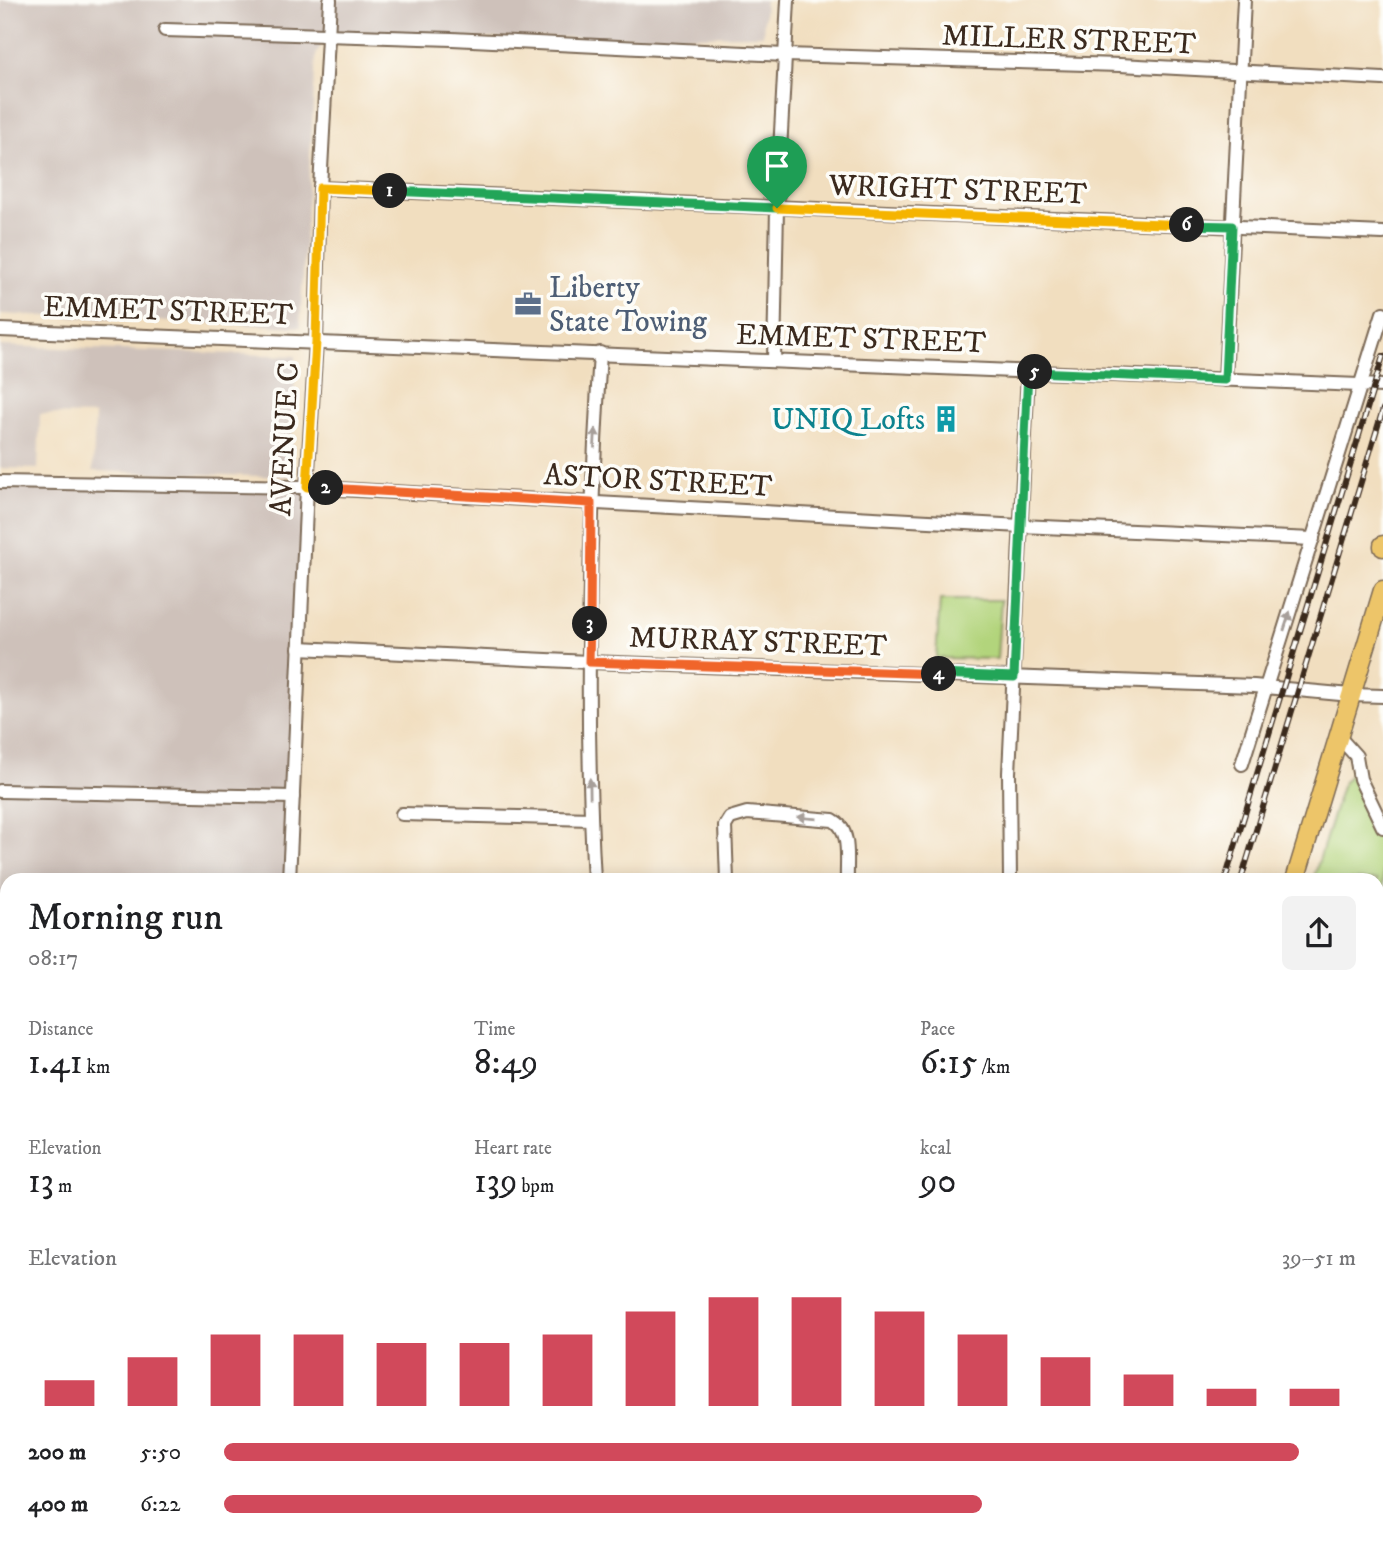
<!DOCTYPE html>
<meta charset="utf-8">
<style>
body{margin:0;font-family:"IM FELL DW Pica",serif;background:#f2f2f2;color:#202124;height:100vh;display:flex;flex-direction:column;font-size:26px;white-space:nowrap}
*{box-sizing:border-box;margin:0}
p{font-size:23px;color:#757577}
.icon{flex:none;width:38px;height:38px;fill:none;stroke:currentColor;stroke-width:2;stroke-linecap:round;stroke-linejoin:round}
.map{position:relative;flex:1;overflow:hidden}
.drawer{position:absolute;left:0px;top:873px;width:1384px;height:674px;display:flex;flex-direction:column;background:#fff;border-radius:21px 21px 0 0;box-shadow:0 4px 18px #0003}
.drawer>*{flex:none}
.pin{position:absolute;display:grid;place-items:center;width:60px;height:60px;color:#fff;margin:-72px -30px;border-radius:50% 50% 50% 0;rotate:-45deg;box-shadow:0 0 7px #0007}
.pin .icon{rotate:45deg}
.km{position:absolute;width:35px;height:35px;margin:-18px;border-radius:50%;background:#222;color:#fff;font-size:19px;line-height:35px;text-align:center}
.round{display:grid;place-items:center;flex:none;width:74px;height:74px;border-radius:10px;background:#f2f2f2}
.summary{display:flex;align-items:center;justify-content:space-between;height:119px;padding:0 28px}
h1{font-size:38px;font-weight:600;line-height:52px}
.figures{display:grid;grid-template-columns:repeat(3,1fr);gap:10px;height:119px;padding:7px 28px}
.figures div{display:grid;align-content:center}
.figures b{font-size:35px;font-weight:600}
.figures small{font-size:19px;font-weight:400}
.figures p{font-size:19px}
.chart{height:196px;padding:14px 28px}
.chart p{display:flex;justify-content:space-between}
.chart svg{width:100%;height:126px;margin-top:7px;stroke:#d1495b;stroke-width:6}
ul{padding:0 28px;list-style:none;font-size:23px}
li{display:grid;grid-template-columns:112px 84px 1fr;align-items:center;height:52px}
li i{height:18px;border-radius:9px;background:#d1495b}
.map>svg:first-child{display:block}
.industrial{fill:#cec1ba}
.green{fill:#b2d47c;stroke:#767f4d;stroke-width:2}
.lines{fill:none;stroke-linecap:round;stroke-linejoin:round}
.street-casing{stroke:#7b6956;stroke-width:16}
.secondary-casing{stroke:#7b6956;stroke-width:19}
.primary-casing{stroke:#7b6956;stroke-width:21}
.street{stroke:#fff;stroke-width:12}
.secondary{stroke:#f8e8c3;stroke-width:16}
.primary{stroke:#edc569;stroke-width:18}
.rail-casing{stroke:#3b2a1e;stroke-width:6}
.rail{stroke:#fdfcf7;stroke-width:3.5;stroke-dasharray:10;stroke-linecap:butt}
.oneway{fill:#a79f9a}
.split-1-casing{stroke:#fff;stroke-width:14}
.split-2-casing{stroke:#fff;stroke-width:14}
.split-3-casing{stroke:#fff;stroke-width:14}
.split-4-casing{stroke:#fff;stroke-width:14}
.split-5-casing{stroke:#fff;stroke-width:14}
.split-6-casing{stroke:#fff;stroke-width:14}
.split-7-casing{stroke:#fff;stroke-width:14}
.split-1{stroke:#22a559;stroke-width:9}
.split-2{stroke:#f5b400;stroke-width:9}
.split-3{stroke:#f0652b;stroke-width:9}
.split-4{stroke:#f0652b;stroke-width:9}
.split-5{stroke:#22a559;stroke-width:9}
.split-6{stroke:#22a559;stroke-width:9}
.split-7{stroke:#f5b400;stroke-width:9}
.labels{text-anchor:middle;stroke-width:7;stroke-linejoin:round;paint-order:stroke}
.street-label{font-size:30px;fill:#3b2a1e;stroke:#fdfcf7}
.service-label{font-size:30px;fill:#4e5e75;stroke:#fdfcf7;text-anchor:start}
.culture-label{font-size:30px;fill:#0d838f;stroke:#fdfcf7;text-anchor:end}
</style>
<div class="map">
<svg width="1383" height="1546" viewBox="0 0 1383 1546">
<rect width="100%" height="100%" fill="#fdfcf7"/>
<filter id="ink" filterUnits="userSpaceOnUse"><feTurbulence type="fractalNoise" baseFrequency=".0143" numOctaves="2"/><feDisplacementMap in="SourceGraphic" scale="14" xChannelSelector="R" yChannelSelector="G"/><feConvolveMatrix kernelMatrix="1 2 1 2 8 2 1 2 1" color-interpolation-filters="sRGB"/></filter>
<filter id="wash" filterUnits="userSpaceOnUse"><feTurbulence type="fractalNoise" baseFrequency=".00686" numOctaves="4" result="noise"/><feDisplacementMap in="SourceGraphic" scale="28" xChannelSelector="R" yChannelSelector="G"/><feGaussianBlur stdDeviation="1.57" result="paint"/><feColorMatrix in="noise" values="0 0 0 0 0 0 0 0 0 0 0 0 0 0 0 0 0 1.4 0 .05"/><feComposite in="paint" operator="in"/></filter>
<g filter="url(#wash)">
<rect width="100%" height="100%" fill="#f1debf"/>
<g class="industrial">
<path d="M0 0H765L763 35 452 39 327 34 316 55 300 327 0 314Z"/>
<path d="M0 346 296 356 290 477 93 471 95 415 40 414 38 469 0 468Z"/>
<path d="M0 480 307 487 289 880H7V942H0Z"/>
<path d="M752 1540H1014L1012 1546H752Z"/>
</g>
<g class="green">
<path d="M940 600H1001L997 659 936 658Z"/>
<path d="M1351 774 1383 846V995H1377V880H1313L1343 783Z"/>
</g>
</g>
<g filter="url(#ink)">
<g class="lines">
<defs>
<g id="street">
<path d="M165 30 452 39 785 55 1120 65 1383 79"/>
<path d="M320 188 1383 233"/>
<path d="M0 330 1383 386"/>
<path d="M774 360 777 208 788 0"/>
<path d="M1225 380 1244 0"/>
<path d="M0 482 301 487 1021 526 1313 539"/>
<path d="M299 648 589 662 1254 686 1351 695 1383 696"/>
<path d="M1339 737 1356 756 1360 779 1383 827"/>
<path d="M1242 764 1383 313"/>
<path d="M0 791 293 797"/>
<path d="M402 814 591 819"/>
<path d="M289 880 307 487 316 342 320 188 330 0"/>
<path d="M594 880C584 705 589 529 600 353"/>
<path d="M727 880 725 826 730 818 747 813 833 820C852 830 846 861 847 880"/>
<path d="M1010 880 1009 773 1028 371"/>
<path d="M0 942H7"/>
<path d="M1377 1005H1383"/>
<path d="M0 1099 7 1100"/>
<path d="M1377 1164H1383"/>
<path d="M1377 1458 1383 1459"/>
<path d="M0 1529 7 1530"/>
<path d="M165 1540 257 1546"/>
<path d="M489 1546V1540"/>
<path d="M1012 1546 1014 1540"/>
<path d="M1360 1546V1540"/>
</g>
<g id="secondary">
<path d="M0 1259H7"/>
<path d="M1377 1318H1383"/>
</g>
<g id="primary">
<path d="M1383 545V547"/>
<path d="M1295 880 1383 590"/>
<path d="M1094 1546 1096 1540"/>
</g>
</defs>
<use href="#street" class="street-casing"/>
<use href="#secondary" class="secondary-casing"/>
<use href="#primary" class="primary-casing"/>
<use href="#street" class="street"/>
<use href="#secondary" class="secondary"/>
<use href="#primary" class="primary"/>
<defs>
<g id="rail">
<path d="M1225 880 1383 356"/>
<path d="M1241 880 1383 409"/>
<path d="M1025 1546 1027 1540"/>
<path d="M1049 1546 1051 1540"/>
<path d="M1070 1546 1071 1540"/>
</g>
</defs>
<use href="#rail" class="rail-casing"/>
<use href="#rail" class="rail"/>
</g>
<defs><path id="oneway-solid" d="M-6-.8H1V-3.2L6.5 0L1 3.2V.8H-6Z" transform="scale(1.75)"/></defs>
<g class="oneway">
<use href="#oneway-solid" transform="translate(595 438) rotate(-87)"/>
<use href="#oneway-solid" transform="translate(1287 621) rotate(-72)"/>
<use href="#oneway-solid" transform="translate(590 788) rotate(-91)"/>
<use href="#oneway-solid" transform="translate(807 818) rotate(-175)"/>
</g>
</g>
<g class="lines" filter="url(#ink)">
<defs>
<path id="split-1" d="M390 191 777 208"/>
<path id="split-2" d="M326 488 307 487 316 342 320 188 390 191"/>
<path id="split-3" d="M326 488 591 503 590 624"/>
<path id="split-4" d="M590 624 589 662 939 674"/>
<path id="split-5" d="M939 674 1014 677 1028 371 1035 372"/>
<path id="split-6" d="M1035 372 1225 380 1232 226 1187 225"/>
<path id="split-7" d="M777 208 1187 225"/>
</defs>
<use href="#split-1" class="split-1-casing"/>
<use href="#split-2" class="split-2-casing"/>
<use href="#split-3" class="split-3-casing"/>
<use href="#split-4" class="split-4-casing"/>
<use href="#split-5" class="split-5-casing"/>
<use href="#split-6" class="split-6-casing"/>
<use href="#split-7" class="split-7-casing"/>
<use href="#split-1" class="split-1"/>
<use href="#split-2" class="split-2"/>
<use href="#split-3" class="split-3"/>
<use href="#split-4" class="split-4"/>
<use href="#split-5" class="split-5"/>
<use href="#split-6" class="split-6"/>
<use href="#split-7" class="split-7"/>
</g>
<defs>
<symbol id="office-bare" viewBox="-9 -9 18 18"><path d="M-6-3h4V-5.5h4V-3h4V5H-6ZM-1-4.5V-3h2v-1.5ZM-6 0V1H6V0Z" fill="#5c6f8a" stroke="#fdfcf7" stroke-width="2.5" paint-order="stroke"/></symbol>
<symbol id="building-bare" viewBox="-9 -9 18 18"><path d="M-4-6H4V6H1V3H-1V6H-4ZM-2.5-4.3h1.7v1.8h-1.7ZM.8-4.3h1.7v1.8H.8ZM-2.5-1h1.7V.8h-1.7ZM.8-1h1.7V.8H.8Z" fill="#0f9aa8" stroke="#fdfcf7" stroke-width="2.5" paint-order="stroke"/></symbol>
</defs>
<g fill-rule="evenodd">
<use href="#office-bare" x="509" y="285" width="38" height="38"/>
<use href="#building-bare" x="927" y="400" width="38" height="38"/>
</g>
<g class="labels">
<g class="street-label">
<text transform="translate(1069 39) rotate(2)" y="10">MILLER STREET</text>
<text transform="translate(958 189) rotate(2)" y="10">WRIGHT STREET</text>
<text transform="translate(168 310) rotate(2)" y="10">EMMET STREET</text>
<text transform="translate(861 338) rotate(2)" y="10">EMMET STREET</text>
<text transform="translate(284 439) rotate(-87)" y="10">AVENUE C</text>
<text transform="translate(658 480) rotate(3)" y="10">ASTOR STREET</text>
<text transform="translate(758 641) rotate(2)" y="10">MURRAY STREET</text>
</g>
<g class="service-label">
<text x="549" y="297">Liberty<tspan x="549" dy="34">State Towing</tspan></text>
</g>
<g class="culture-label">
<text x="925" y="429">UNIQ Lofts</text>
</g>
</g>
</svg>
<div class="pin" style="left:777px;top:208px;background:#1e9e55"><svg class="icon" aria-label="arrive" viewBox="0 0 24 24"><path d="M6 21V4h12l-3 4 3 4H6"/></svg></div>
<b class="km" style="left:390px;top:191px">1</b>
<b class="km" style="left:326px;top:488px">2</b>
<b class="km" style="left:590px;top:624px">3</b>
<b class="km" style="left:939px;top:674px">4</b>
<b class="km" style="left:1035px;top:372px">5</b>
<b class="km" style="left:1187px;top:225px">6</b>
<section class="drawer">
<div class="summary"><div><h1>Morning run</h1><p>08:17</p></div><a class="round"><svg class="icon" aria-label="share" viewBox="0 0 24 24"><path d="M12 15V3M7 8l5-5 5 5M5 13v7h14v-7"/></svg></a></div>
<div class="figures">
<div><p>Distance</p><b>1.41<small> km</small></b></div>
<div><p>Time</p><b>8:49</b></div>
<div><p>Pace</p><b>6:15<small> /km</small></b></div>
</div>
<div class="figures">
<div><p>Elevation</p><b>13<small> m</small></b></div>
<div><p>Heart rate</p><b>139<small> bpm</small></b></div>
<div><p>kcal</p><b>90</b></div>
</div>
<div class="chart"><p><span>Elevation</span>39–51 m</p>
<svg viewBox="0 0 160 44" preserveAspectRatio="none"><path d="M5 44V35M15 44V27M25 44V19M35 44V19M45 44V22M55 44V22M65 44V19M75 44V11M85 44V6M95 44V6M105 44V11M115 44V19M125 44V27M135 44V33M145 44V38M155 44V38"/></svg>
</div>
<ul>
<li><b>200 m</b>5:50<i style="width:95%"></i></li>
<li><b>400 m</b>6:22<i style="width:67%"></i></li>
</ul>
</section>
</div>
